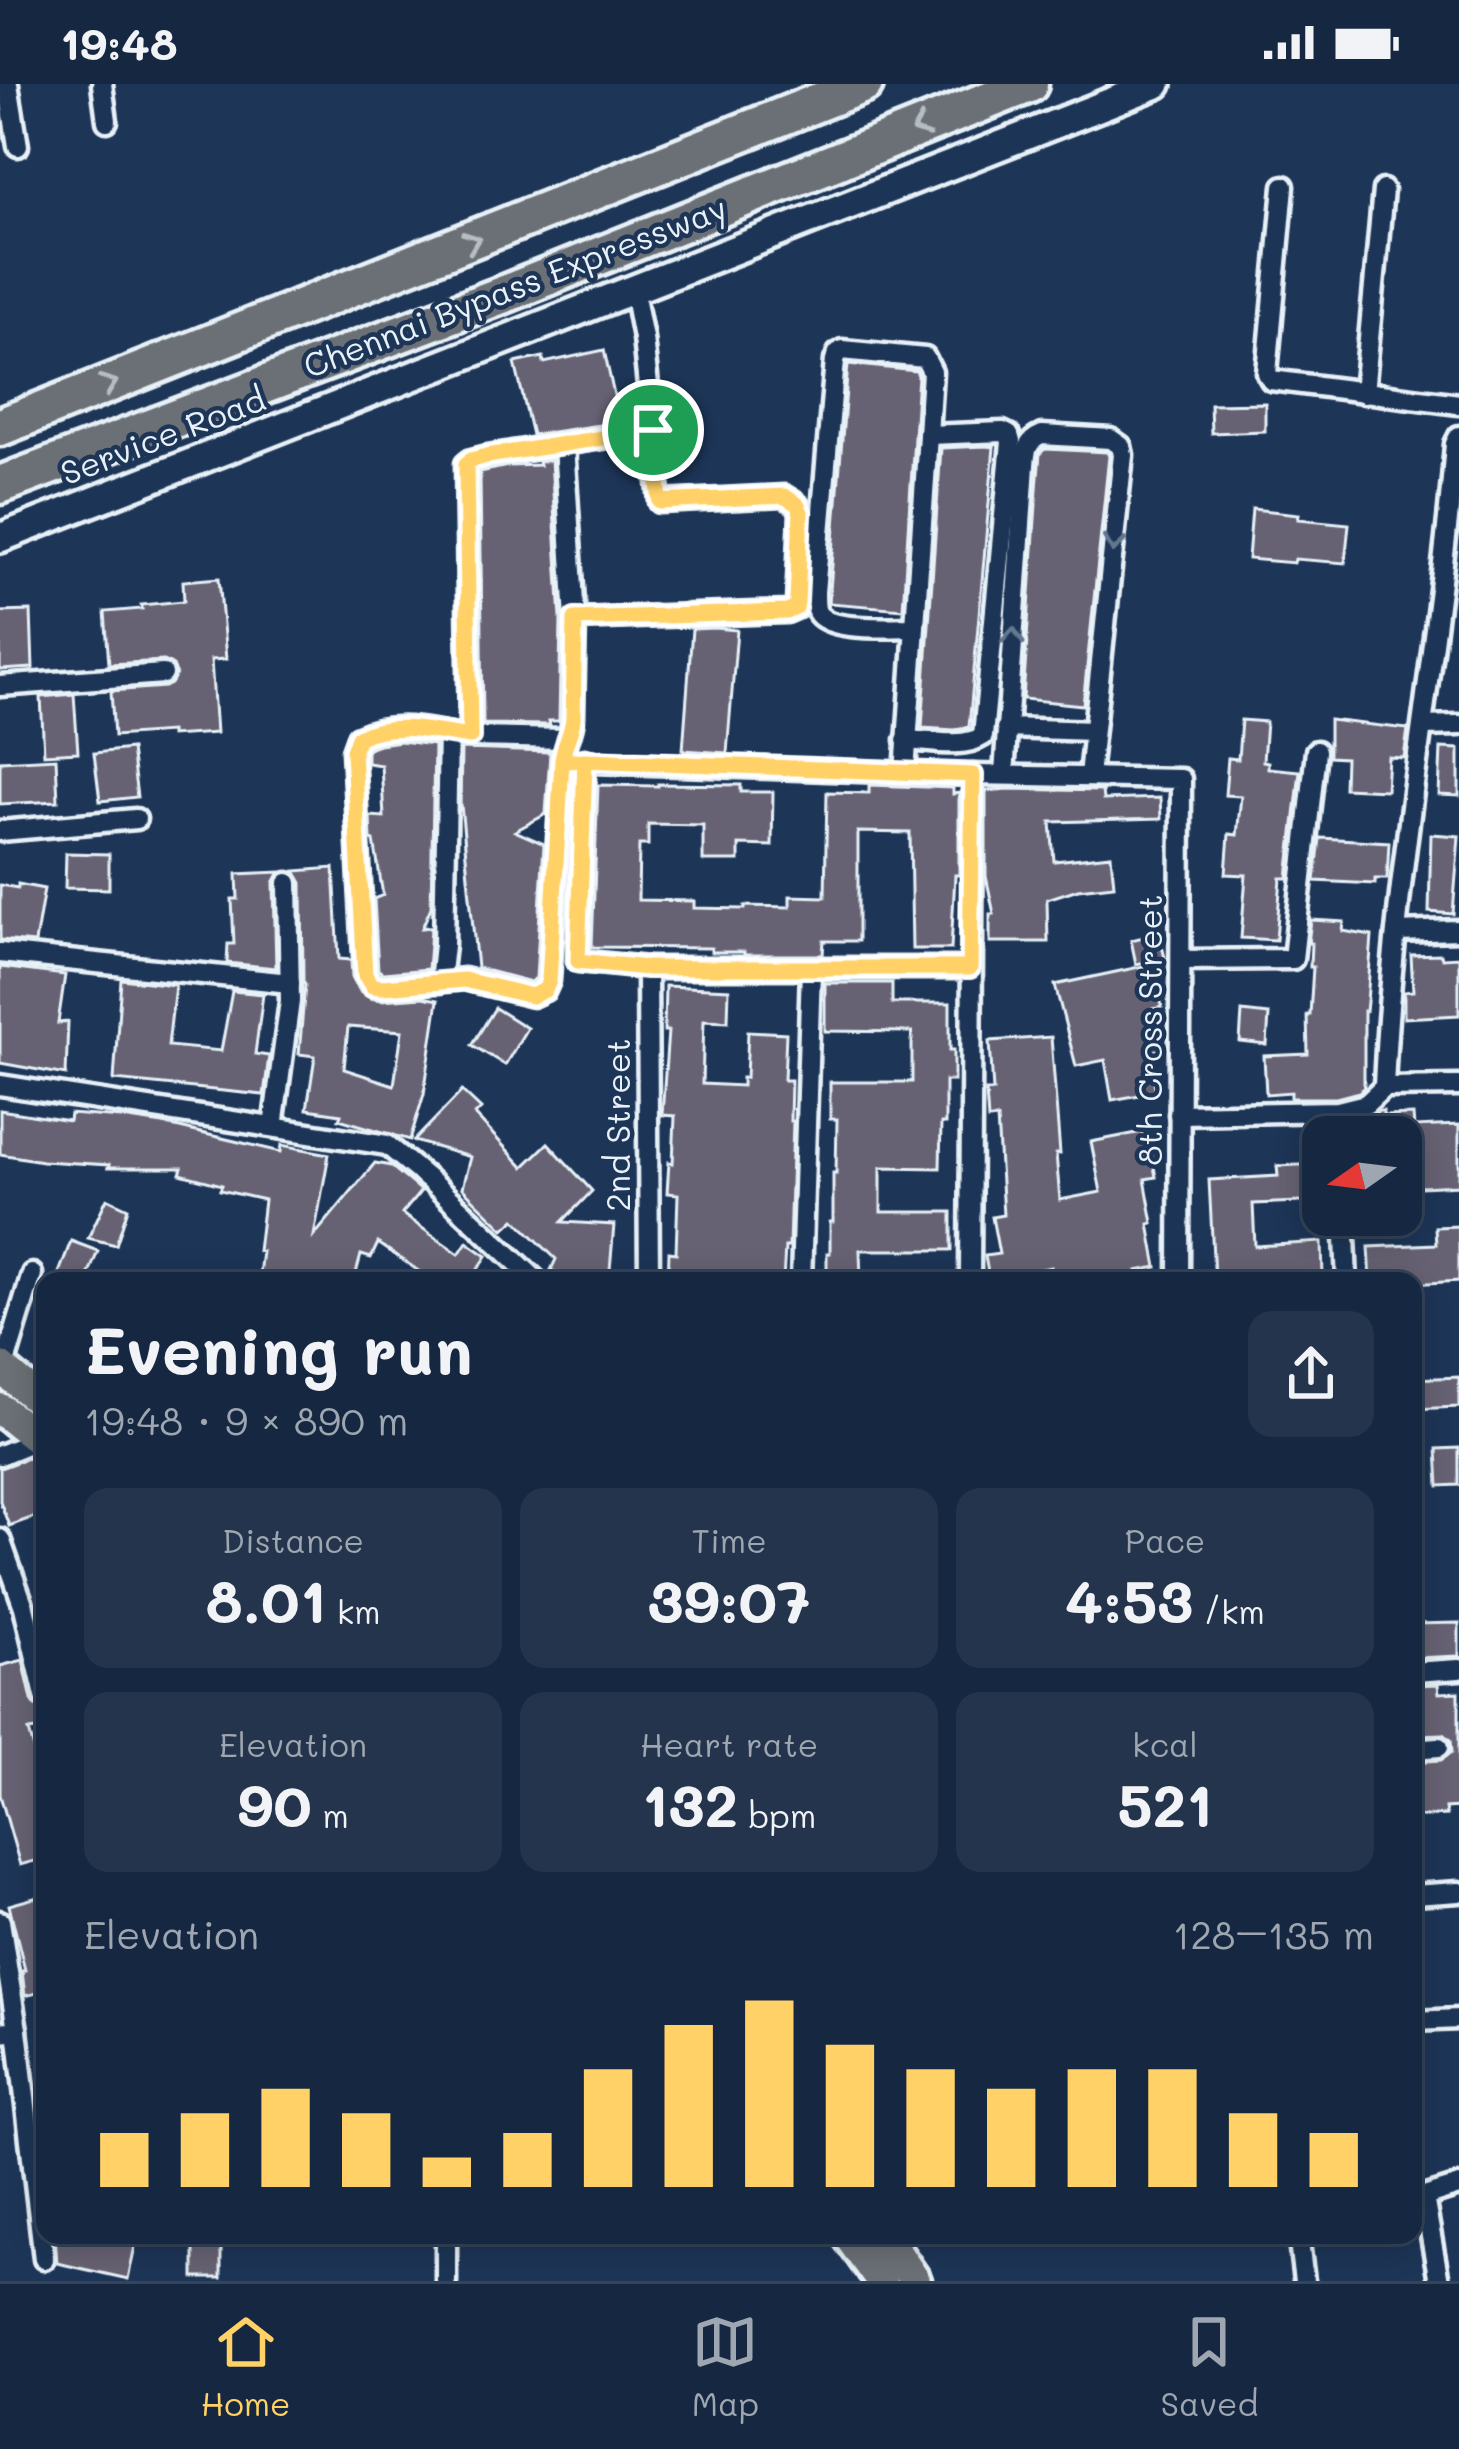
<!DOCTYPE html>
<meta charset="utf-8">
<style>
body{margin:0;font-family:Mali,sans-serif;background:#23344c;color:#f1f3f6;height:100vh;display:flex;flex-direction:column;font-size:45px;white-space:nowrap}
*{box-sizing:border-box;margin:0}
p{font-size:39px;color:#9ea6b1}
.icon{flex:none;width:66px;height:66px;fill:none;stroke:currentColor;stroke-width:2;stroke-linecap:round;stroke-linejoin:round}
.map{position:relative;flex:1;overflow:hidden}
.details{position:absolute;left:36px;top:1188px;width:1386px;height:972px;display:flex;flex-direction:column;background:#162841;border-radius:24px;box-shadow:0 6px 30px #0003,0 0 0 3px #35445a}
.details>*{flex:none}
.needle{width:78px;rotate:256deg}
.controls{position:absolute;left:1302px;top:1032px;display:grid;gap:24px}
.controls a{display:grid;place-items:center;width:120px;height:120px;border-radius:24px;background:#162841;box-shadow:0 6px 30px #0003,0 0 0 3px #35445a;font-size:60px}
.pin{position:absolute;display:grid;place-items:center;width:102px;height:102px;color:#fff;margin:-51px;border:6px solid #fff;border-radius:50%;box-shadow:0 3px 12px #0007}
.round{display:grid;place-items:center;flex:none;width:126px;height:126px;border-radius:24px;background:#23344c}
.head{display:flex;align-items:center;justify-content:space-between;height:204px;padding:0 48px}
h1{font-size:66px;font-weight:700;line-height:90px}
.stats{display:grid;grid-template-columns:repeat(3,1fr);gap:18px;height:204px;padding:12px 48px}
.stats div{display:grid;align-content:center;border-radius:24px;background:#23344c;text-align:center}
.stats b{font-size:60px;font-weight:700}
.stats small{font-size:33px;font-weight:400}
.stats p{font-size:33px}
.chart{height:336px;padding:24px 48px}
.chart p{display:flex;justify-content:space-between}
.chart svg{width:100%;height:216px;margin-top:12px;stroke:#ffd166;stroke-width:6}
.status{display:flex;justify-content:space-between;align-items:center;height:84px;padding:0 60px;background:#162841;direction:ltr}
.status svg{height:33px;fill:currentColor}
.tab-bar{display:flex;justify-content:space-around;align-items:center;height:168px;border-top:3px solid #35445a;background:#162841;font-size:33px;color:#9ea6b1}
.tab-bar a{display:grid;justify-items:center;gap:6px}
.tab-bar .selected{color:#ffd166}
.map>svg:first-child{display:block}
.building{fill:#666273;stroke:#e8f1f8;stroke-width:3;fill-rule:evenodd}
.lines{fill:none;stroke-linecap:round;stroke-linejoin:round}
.street-casing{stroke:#e8f1f8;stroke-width:27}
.secondary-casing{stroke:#e8f1f8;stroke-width:36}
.primary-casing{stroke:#e8f1f8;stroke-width:39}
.highway-casing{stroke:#e8f1f8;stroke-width:45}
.street{stroke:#1d3557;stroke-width:18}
.secondary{stroke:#1d3557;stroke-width:27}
.primary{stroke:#6a7074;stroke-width:30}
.highway{stroke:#6a7074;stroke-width:36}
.oneway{stroke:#b6bdc3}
.oneway2{stroke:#64778f}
.route-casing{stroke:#fff;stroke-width:24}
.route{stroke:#ffd166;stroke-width:15}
.labels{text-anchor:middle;stroke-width:9;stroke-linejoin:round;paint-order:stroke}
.street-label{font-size:33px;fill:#e8f1f8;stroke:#1d3557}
</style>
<div class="status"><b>19:48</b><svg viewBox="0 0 49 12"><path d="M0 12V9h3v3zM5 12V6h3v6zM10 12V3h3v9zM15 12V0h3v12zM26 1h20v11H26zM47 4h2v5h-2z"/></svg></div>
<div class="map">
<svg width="1459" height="2197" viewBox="0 0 1459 2197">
<rect width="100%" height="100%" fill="#1d3557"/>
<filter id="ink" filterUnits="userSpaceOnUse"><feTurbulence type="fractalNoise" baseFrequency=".00833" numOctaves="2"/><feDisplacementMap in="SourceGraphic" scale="24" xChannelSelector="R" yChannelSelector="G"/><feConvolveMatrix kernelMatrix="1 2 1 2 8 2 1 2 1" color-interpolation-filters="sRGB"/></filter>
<g filter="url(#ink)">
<g class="building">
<path d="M604 266 620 338 532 351 515 279 543 273 544 279Z"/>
<path d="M848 280 916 287 918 291 903 525 829 519Z"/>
<path d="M1265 319V347L1211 349 1210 320Z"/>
<path d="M986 362 994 363 969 643 955 646 922 644 941 364Z"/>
<path d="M1045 365 1107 368 1109 372 1083 621 1023 615 1037 405 1040 369Z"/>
<path d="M551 376 561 535 559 637H549L550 641 483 640 480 388 508 382 539 381 538 378Z"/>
<path d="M1252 425 1299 430 1298 435 1349 440 1345 479 1295 475 1294 479 1248 475Z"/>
<path d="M219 494 226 575 211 576 216 649 170 652V648L114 652 111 607 165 603 171 600 176 590 173 582 163 577 109 580 105 528 142 525 141 521 184 517 183 497Z"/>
<path d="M31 527 33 584 0 586V528Z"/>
<path d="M715 544 737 546 727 669 683 666 692 545Z"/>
<path d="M74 610 78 668 44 670 41 613Z"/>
<path d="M1241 636 1266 638 1263 677 1268 678V684L1300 687 1288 794H1281L1276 856 1241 854 1246 791 1226 790 1229 750 1237 751 1241 712 1225 711 1228 674 1238 675Z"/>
<path d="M1329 636 1408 645 1404 674 1388 673 1386 706 1344 704 1345 674 1329 673Z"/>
<path d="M400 657 434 661 431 823 422 844 431 843 430 860 428 885 384 889 378 886 374 815 383 811 374 757 371 756 370 732 384 733 381 681 367 679V669L368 664 379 660Z"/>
<path d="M1441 664 1459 665V712L1439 711Z"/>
<path d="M131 665 137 713 100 717 94 669Z"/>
<path d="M461 665 550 668 546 730 515 747 544 760 536 894 531 898 477 884 461 721 460 727Z"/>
<path d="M56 674 58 717 0 720V677Z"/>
<path d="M658 700 741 701V708H773L772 762 739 761V777H703V741L648 740V761H639L638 816 694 817V824L745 825V822L790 823V812L825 813 827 708 869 709V701L953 704V710L959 709V791H955L951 865H912L910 749 858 748V857H824L823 871H744V868H711V864L592 863 598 701 658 702Z"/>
<path d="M1008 705 1102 707 1103 716 1160 714 1161 735 1051 738 1054 777 1111 771 1114 801 1078 805 1047 815 1048 858H990V830H994L986 792V707Z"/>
<path d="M1431 750 1459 752 1453 830 1429 828Z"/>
<path d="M1320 754 1389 758 1387 795H1375V800L1315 797Z"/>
<path d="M66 769 109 770V805L65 804Z"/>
<path d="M334 784 339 875 351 876 352 893 361 909 370 914 381 916 423 913 438 916 424 1010 410 1056 339 1035 341 1030 307 1025 315 972 299 970 305 901 303 897 302 799 295 787ZM348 943 402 947 394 1001 344 985Z"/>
<path d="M280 788 274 799 276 884 227 879 228 860H234L232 815H238L237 790Z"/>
<path d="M18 800 44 805 35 859 0 856V801L18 804Z"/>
<path d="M1311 836 1344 838 1343 847 1372 852 1367 918 1366 927H1364V1003L1359 1008 1336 1014H1291V1008L1266 1010 1264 972 1308 970 1307 931H1310L1313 883H1310L1311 859H1308Z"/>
<path d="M1159 849 1165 874 1136 880 1131 856Z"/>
<path d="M1441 870 1442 874 1459 873V931L1404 934V908L1413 907 1411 871Z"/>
<path d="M1153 880 1162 923 1153 925 1160 966 1149 968 1156 1008 1112 1016 1105 976 1076 982 1055 901Z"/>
<path d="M0 883 65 891 58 939 68 938 66 991 0 979Z"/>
<path d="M121 895 175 901 168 962 221 967 232 907 263 910 255 970 269 972 264 1011 114 996Z"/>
<path d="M825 899H892V919H950V966H954V997H945V1040H941L940 1084 881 1083V1128H952V1166H860L861 1197H827V1169H830V1138H833V1089H836L837 1035H830V998H912V948L825 947Z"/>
<path d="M665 902 729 905 728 937 704 936 702 1000 742 1002V994H746L748 947 786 949 784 996H791L790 1037H793L789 1163H785L783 1197H668L669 1168 676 1169 678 1110 667 1109 669 1078 673 1079 675 1032 662 1031 668 947H664Z"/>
<path d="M495 924 527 944 505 981 472 961Z"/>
<path d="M1242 928 1269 931 1267 961 1240 958Z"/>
<path d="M1051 953 1060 1070H1056L1060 1116 1101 1108 1091 1058 1147 1047 1156 1093 1145 1095 1153 1139 1149 1140 1157 1183 1137 1187 1139 1197H1052L1051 1183 989 1195 985 1172 999 1170 992 1133 1003 1131 997 1035 988 1036 986 1007H993L990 957Z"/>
<path d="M462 1007 481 1025 475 1031 523 1083 548 1059 592 1107 562 1138 614 1141 609 1197H575L551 1186 556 1175 515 1135 504 1145 462 1104 470 1073 414 1057Z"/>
<path d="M0 1026 69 1037 70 1030 122 1034 163 1040 281 1068 282 1061 329 1070 314 1152 375 1079 391 1082 421 1107 402 1130 459 1170 467 1158 487 1172 470 1197H433L378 1159 371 1174 361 1171 354 1197H258L262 1168 258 1167 264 1116 220 1106 222 1101 180 1090 182 1084H108L109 1081 42 1077 0 1070Z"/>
<path d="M1379 1027H1383V1032L1413 1031 1414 1043 1459 1041V1101L1401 1104V1053H1355L1354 1037 1370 1033Z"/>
<path d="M1322 1080 1323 1117 1253 1120 1255 1162 1322 1158 1323 1194 1275 1196V1189L1214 1192 1209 1096 1278 1092 1277 1082Z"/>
<path d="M107 1114 128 1124 116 1161 88 1154Z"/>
<path d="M1459 1142V1197L1413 1200V1197H1371L1369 1163 1436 1160 1435 1143Z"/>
<path d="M71 1157 98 1167 86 1197H56Z"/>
<path d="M1459 1293V1323L1413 1325V1295Z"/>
<path d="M1459 1364V1401L1439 1402 1437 1365Z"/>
<path d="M30 1373 45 1379V1429L9 1442 0 1417V1384Z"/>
<path d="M1459 1539V1572L1414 1574 1413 1540Z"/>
<path d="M23 1576 32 1616 36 1622 45 1625V1645L29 1647 45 1705V1774L20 1781 0 1711V1582Z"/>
<path d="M1438 1600 1439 1609 1459 1608V1723L1445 1724 1446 1731 1413 1733V1678L1441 1676 1452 1668 1451 1656 1444 1650 1413 1651V1609L1416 1608V1601Z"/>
<path d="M45 1811V1907L25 1912 22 1887 25 1886 9 1821Z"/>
<path d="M55 2151H116L114 2157 135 2162 128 2195 57 2179Z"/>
<rect x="194" y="2155" width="27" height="39"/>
</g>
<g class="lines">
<defs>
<g id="street">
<path d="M8 0 18 62"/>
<path d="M102 0 107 37"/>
<path d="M1284 102 1267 289 1271 296 1459 320"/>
<path d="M634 207 643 254 660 418 784 412 797 420 801 428 797 518 796 524 787 528 575 535 573 634C572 650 563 661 563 677L973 691 1181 695 1179 1197"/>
<path d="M1364 309 1383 106"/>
<path d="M564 361 575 535"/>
<path d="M0 602 163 590"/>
<path d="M1423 642 1459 641"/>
<path d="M1006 644 1093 647"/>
<path d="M470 653 566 655"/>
<path d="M906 656C930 657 963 665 983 652L1011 358 1009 351 1003 348 928 351 932 288 925 274 842 266 838 269 835 276 815 508C815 512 815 524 817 528 827 548 893 543 914 543"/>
<path d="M585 676 578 877 647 884H970"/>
<path d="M563 677 549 897 545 906 532 912 464 895 383 903 372 901 365 891 353 667 358 653C397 635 430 648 470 653L466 380 471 376 487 372 653 346"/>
<path d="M905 689 928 351"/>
<path d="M1004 691 1025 381C1026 366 1027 357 1042 351L1111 355 1121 362 1123 371 1089 692"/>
<path d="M0 747 136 735"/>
<path d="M1396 848 1459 846"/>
<path d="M0 869 290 899"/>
<path d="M1181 876 1293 875 1316 667"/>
<path d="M647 884 649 1197"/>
<path d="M440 898 444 861 448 650"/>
<path d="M0 1001 387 1061 428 1095 537 1197"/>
<path d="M1384 1003C1393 788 1438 575 1455 360L1459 352"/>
<path d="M1338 1027 1339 1053"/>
<path d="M1179 1030 1338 1027 1366 1020 1384 1003 1459 1002"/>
<path d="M273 1043 290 917 288 799"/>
<path d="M1344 1131 1347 1197"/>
<path d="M801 1197 811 885"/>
<path d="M970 1197 973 691"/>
<path d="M3 1286 32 1190"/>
<path d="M0 1371 39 1355"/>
<path d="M0 1455 24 1523 45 1612"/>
<path d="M1413 1588 1459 1585"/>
<path d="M1413 1665 1439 1663"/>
<path d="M1413 1811 1459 1808"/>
<path d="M0 1837 17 1946 0 1948"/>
<path d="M1413 1937 1459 1935"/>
<path d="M17 1946 44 2175"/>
<path d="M1424 2113 1459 2102"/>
<path d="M1413 2116 1424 2113 1439 2197"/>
<path d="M1298 2151 1304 2197"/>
<path d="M446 2197V2151"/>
</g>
<path id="secondary" d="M0 454 1157 0"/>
<g id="primary">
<path d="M0 1283 45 1321"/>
<path d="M0 1325 45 1360"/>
<path d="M848 2151 881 2197"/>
<path d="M884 2151 915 2197"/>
</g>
<g id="highway">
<path d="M0 343 864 0"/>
<path d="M0 401 502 211 1029 0"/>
</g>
</defs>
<use href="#street" class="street-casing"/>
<use href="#secondary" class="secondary-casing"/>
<use href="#primary" class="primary-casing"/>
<use href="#highway" class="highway-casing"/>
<use href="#street" class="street"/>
<use href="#secondary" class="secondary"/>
<use href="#primary" class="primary"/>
<use href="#highway" class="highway"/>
</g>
<defs><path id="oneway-chevron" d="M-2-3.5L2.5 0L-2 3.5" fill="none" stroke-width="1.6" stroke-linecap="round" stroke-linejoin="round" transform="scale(3)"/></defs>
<g class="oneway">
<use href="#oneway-chevron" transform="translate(920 44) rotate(158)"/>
<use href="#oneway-chevron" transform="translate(472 157) rotate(-21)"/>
<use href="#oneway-chevron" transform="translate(109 300) rotate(-21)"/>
</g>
<g class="oneway2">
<use href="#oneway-chevron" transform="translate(1114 460) rotate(97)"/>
<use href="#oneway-chevron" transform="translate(1013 552) rotate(-86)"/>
</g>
</g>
<g class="lines" filter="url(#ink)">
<defs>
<path id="route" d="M653 346 487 372 471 376 466 380 470 653C430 648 397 636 358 653L353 667 365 891 372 902 383 903 464 896 532 912 545 906 549 897 562 677 585 676 973 691 970 884H647L578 877 585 676 562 677C563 661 572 650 573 634L575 535 787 528 796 524 797 518 801 428 797 420 784 412 660 418 653 346"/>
</defs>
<use href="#route" class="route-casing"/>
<use href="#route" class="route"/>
</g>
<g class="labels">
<g class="street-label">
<text transform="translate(515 203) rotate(-21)" y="12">Chennai Bypass Expressway</text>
<text transform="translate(163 352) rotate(-21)" y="12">Service Road</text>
<text transform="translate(1150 946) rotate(-90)" y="12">8th Cross Street</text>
<text transform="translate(618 1041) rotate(-90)" y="12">2nd Street</text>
</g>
</g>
</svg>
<div class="controls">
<a><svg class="needle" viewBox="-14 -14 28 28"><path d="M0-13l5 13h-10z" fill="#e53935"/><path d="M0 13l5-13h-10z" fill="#9ea6b1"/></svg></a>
</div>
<div class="pin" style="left:653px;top:346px;background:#1e9e55"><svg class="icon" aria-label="arrive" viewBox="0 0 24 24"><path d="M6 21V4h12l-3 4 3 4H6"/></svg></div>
<section class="details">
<div class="head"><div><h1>Evening run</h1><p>19:48 · 9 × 890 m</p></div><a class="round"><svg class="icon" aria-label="share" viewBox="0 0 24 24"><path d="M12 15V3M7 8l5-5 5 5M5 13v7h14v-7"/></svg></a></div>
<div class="stats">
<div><p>Distance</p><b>8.01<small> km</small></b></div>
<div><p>Time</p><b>39:07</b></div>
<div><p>Pace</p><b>4:53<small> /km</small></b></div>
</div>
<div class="stats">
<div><p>Elevation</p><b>90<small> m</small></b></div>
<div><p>Heart rate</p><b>132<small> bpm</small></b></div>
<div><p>kcal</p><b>521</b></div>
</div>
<div class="chart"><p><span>Elevation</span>128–135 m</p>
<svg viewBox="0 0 160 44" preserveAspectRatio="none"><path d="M5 44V33M15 44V29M25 44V24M35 44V29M45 44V38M55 44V33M65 44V20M75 44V11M85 44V6M95 44V15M105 44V20M115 44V24M125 44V20M135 44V20M145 44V29M155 44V33"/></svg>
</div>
</section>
</div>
<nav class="tab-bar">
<a class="selected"><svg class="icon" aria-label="home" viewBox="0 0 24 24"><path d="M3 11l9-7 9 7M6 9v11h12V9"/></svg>Home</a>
<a><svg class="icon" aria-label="map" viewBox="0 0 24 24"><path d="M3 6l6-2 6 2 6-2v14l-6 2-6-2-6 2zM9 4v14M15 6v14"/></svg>Map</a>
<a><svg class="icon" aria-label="saved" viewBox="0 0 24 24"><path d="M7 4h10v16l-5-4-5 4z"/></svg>Saved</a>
</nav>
